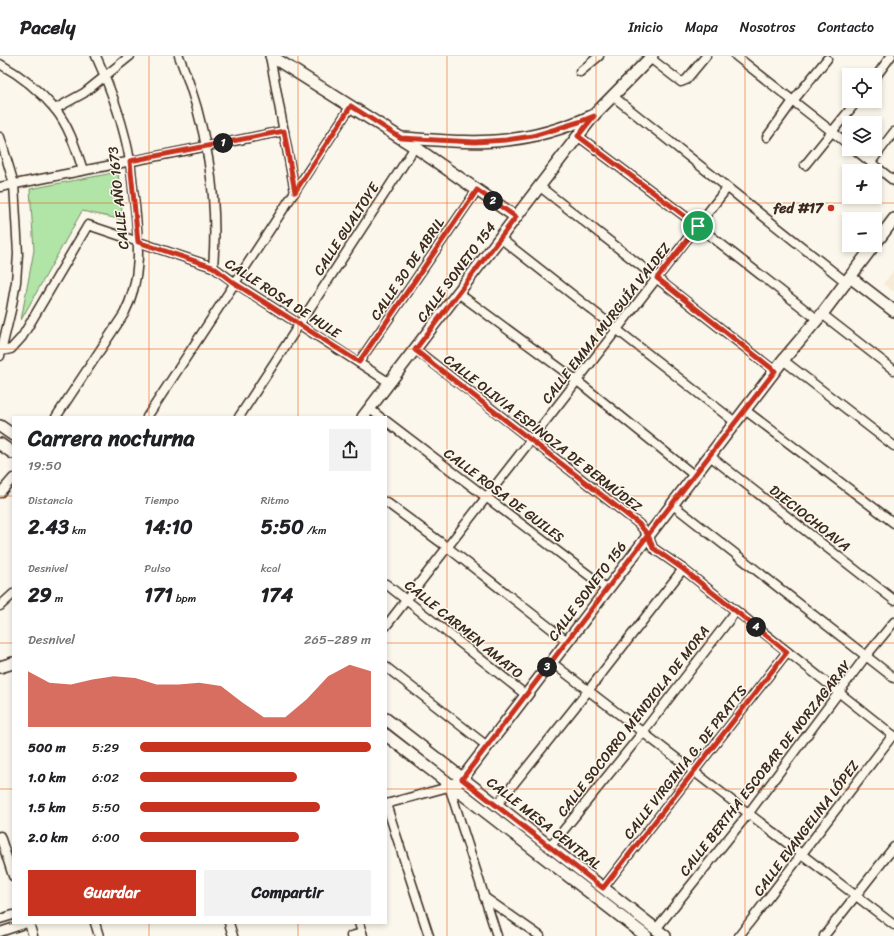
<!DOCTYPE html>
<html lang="es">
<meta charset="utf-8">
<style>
body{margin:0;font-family:Sriracha,sans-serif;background:#f2f2f2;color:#202124;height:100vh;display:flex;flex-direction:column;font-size:15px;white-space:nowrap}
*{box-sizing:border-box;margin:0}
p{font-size:13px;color:#757577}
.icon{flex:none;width:22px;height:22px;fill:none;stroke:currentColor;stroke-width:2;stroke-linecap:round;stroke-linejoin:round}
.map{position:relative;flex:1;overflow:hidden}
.drawer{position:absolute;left:12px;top:360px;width:375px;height:508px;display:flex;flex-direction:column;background:#fff;border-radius:0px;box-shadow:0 2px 6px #0003}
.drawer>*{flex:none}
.tools{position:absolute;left:842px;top:12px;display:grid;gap:8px}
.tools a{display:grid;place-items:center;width:40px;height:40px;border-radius:0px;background:#fff;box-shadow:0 2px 6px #0003;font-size:20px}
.pin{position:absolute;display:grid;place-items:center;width:34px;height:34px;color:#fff;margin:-17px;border:2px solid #fff;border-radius:50%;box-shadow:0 1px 4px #0007}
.km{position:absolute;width:20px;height:20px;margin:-10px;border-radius:50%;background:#222;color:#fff;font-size:11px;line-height:20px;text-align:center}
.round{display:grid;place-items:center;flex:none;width:42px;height:42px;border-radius:0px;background:#f2f2f2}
.headline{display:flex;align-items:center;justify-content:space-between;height:68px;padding:0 16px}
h1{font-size:22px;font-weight:700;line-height:30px}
.stats{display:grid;grid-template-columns:repeat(3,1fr);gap:6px;height:68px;padding:4px 16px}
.stats div{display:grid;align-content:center}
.stats b{font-size:20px;font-weight:700}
.stats small{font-size:11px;font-weight:400}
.stats p{font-size:11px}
.chart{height:112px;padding:8px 16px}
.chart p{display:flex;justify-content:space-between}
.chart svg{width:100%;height:72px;margin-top:4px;fill:#c8321e;opacity:.7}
.cta{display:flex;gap:8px;margin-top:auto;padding:8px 16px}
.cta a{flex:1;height:46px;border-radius:0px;background:#c8321e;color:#fff;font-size:16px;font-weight:700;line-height:46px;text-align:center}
.cta a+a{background:#f2f2f2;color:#202124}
ul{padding:0 16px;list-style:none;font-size:13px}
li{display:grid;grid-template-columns:64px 48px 1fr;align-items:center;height:30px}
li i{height:10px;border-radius:5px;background:#c8321e}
header{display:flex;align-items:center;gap:24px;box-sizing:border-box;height:56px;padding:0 20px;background:#fff;border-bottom:1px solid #e0e0e0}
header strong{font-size:19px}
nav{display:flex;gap:22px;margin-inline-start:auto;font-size:14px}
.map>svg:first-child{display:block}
.built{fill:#f8ebd6}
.green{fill:#b0e5a7;stroke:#768862}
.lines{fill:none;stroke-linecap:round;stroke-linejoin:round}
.street-casing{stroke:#3b2a1e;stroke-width:11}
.secondary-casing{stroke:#3b2a1e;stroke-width:14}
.street{stroke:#fbf7ec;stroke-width:8}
.secondary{stroke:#fbf7ec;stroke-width:11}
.route-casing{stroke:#fff;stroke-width:8}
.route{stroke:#c8321e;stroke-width:5}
.grid{fill:none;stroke:#e8590c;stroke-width:1;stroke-opacity:0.55}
.poi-dot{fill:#c8321e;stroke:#fbf7ec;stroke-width:1.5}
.labels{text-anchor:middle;stroke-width:3;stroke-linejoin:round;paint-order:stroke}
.street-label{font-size:14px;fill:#3b2a1e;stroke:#fbf7ec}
.poi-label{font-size:14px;font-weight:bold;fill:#3b2a1e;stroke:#fbf7ec;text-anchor:end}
</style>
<header>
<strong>Pacely</strong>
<nav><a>Inicio</a><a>Mapa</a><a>Nosotros</a><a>Contacto</a></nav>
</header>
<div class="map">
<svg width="894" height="880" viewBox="0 0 894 880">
<rect width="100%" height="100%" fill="#fbf7ec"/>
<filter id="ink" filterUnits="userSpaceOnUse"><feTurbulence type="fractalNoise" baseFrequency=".025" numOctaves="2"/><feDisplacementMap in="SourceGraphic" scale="8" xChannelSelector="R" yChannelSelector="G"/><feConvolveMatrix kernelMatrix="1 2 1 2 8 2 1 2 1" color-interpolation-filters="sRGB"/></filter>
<g filter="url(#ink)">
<path class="built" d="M894 214V236L883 228Z"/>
<path class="green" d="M118 116 123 164 82 155 21 264 34 194 30 133Z"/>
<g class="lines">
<defs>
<g id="street">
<path d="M179 0C206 66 219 140 213 211"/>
<path d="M270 0 295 136"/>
<path d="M736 0 849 89"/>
<path d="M650 2 681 26 686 24 706 0"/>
<path d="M0 8C20 19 40 35 55 53 69 70 76 93 83 114"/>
<path d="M580 16 599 0"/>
<path d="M877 19 891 0"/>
<path d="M614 41 846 226"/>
<path d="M55 53 84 37 130 0"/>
<path d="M578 80 698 170 817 263"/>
<path d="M0 81 14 128 18 198 16 226 11 254 0 300"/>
<path d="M767 81 793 45 827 3"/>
<path d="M854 93 894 125"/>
<path d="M871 106 894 76"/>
<path d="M805 109 857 45"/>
<path d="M539 130 775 315"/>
<path d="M0 131 284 75"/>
<path d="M500 182 735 366"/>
<path d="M458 237 576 324 695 420"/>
<path d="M822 258 894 314"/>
<path d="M415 293 639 468 648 479 653 492 683 513 894 680"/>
<path d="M2 295 11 293 22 281 88 169 213 211 235 227 390 327"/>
<path d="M783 304 894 390"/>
<path d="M359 306 477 134"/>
<path d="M370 353 380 361"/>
<path d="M745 354 894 467"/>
<path d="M56 361 124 258C142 223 139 188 135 150 133 135 132 120 130 105 124 69 111 33 96 0"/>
<path d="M147 361 351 50"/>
<path d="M239 361 415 91"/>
<path d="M386 365 607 533"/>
<path d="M710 400 894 544"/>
<path d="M0 437 13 422"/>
<path d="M386 446 447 491 567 585"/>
<path d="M673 449 894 622"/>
<path d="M386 528 526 639"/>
<path d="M0 550 13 538"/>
<path d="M386 570 727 132"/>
<path d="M551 606 894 869"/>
<path d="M386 611 487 690"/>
<path d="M449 730 497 880"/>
<path d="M386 748 429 880"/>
<path d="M386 748 452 730"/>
<path d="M496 750 588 635 683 513"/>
<path d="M0 780 13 820"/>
<path d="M550 791 643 676 736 555"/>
<path d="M603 832 787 596"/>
<path d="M484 841 540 880"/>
<path d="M0 863 13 859"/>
<path d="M29 867 33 880"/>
<path d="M95 867 99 880"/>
<path d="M229 867 233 880"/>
<path d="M359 867 363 880"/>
<path d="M656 873 748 758 866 600 894 566"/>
<path d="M0 876 27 867"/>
<path d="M351 880 362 877"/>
<path d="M739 880 893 679"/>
<path d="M824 880 894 791"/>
</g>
<g id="secondary">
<path d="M271 0 415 91 516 161"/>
<path d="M402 82C437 84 472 88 506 84 535 81 565 72 592 60"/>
<path d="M875 188 894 163"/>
<path d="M850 221 894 255"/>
<path d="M363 361 594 59 652 0"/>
<path d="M0 370 13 379"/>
<path d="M0 388 13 397"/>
<path d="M0 611 13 607"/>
<path d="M386 663 665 880"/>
<path d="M386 679 646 880"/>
<path d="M452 730 462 723 783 304 822 258 874 189"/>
</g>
</defs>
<use href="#street" class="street-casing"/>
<use href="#secondary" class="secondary-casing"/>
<use href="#street" class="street"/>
<use href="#secondary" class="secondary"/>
</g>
</g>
<g class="lines" filter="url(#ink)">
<defs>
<path id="route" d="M698 170 578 80 594 60 579 66 533 80 506 84 475 86 436 84 401 82 351 50 295 136 284 75 130 105 138 186 213 211 234 227 359 306 477 134 516 161 415 294 639 468 648 479 462 723 603 832 787 596 683 513 653 492 648 479 775 315 657 222 698 170"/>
</defs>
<use href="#route" class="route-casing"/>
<use href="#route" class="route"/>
</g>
<path class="grid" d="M149 0V361M298 0V361M447 0V880M596 0V880M745 0V880M0 147H894M0 293H894M0 440H13M386 440H894M0 587H13M386 587H894M0 733H13M386 733H894M149 867V880M298 867V880"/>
<circle class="poi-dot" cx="831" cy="152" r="4"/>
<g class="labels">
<g class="street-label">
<text transform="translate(118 142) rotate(-96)" y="5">CALLE AÑO 1673</text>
<text transform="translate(346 173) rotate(-57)" y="5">CALLE GUALTOYE</text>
<text transform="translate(407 213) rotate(-56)" y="5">CALLE 30 DE ABRIL</text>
<text transform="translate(456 216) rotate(-53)" y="5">CALLE SONETO 154</text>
<text transform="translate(283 242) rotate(33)" y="5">CALLE ROSA DE HULE</text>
<text transform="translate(606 267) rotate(-52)" y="5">CALLE EMMA MURGUÍA VALDEZ</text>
<text transform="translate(543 377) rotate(38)" y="5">CALLE OLIVIA ESPINOZA DE BERMÚDEZ</text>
<text transform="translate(504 439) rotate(37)" y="5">CALLE ROSA DE GUILES</text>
<text transform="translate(810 462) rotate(38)" y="5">DIECIOCHOAVA</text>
<text transform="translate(587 535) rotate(-53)" y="5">CALLE SONETO 156</text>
<text transform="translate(464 573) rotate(39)" y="5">CALLE CARMEN AMATO</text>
<text transform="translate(633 665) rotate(-52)" y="5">CALLE SOCORRO MENDIOLA DE MORA</text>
<text transform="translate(685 706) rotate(-52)" y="5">CALLE VIRGINIA G. DE PRATTS</text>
<text transform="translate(765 712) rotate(-52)" y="5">CALLE BERTHA ESCOBAR DE NORZAGARAY</text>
<text transform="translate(544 767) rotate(38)" y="5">CALLE MESA CENTRAL</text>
<text transform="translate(806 772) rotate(-53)" y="5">CALLE EVANGELINA LÓPEZ</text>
</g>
<g class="poi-label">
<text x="823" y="157">fed #17</text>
</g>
</g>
</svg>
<div class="tools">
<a><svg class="icon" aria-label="locate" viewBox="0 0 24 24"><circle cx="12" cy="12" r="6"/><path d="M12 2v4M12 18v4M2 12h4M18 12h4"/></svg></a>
<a><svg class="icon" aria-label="layers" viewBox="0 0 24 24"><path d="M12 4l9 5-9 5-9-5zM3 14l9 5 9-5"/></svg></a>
<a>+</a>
<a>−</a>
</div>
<div class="pin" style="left:698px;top:170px;background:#1e9e55"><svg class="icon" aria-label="arrive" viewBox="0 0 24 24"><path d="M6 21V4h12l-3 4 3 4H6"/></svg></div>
<b class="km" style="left:223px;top:87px">1</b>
<b class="km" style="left:493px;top:145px">2</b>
<b class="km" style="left:547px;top:611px">3</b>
<b class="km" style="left:756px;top:571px">4</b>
<section class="drawer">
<div class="headline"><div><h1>Carrera nocturna</h1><p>19:50</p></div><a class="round"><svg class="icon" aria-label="share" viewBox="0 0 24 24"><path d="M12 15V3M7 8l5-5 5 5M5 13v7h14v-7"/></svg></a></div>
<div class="stats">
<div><p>Distancia</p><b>2.43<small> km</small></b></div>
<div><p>Tiempo</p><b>14:10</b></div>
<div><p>Ritmo</p><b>5:50<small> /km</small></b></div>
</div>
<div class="stats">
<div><p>Desnivel</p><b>29<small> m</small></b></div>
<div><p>Pulso</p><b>171<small> bpm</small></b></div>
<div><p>kcal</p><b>174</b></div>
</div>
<div class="chart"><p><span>Desnivel</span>265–289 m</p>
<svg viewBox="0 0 160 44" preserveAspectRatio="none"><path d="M0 44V10L10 17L20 18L30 15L40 13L50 14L60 18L70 18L80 17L90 19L100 29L110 38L120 38L130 27L140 13L150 6L160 10V44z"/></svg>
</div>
<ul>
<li><b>500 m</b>5:29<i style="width:100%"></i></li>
<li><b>1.0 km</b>6:02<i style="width:68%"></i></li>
<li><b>1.5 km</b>5:50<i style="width:78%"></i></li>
<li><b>2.0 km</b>6:00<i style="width:69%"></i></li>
</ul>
<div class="cta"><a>Guardar</a><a>Compartir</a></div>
</section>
</div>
